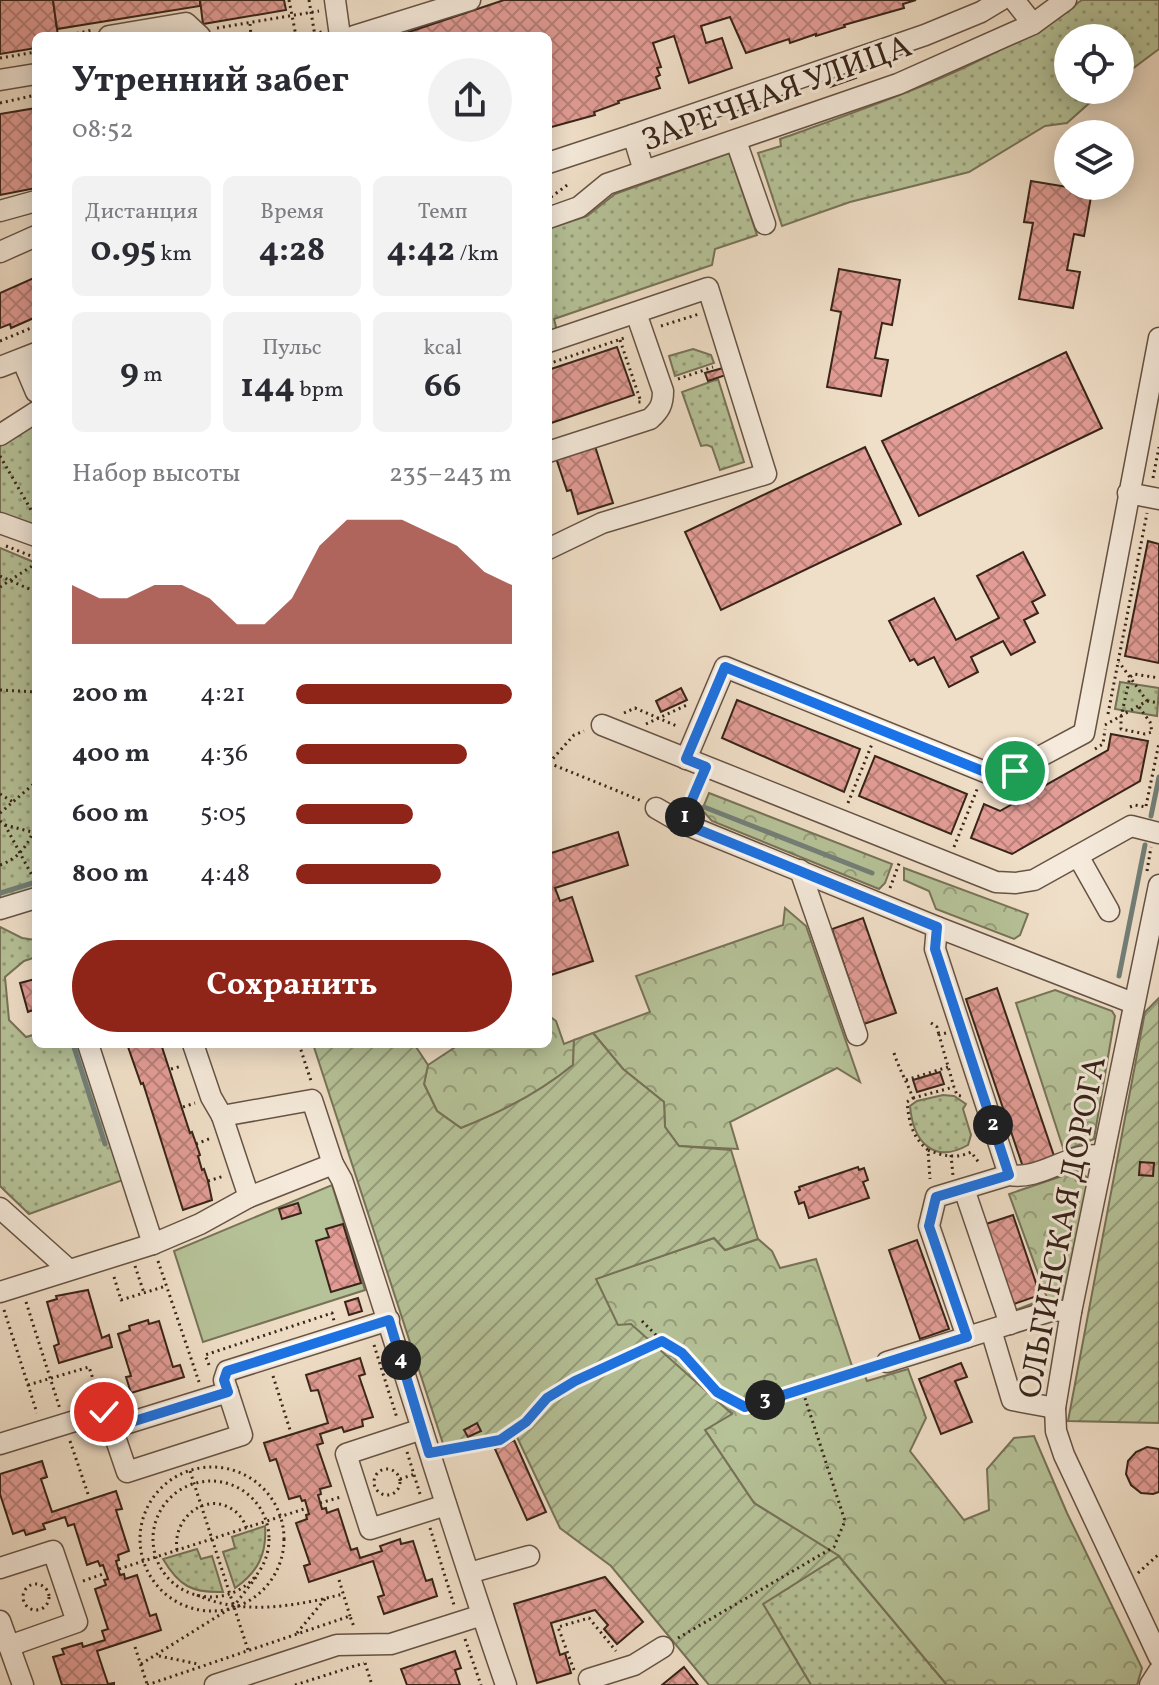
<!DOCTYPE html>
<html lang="ru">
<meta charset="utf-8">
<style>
body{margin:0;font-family:Vollkorn,serif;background:#f2f2f3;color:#2b2b33;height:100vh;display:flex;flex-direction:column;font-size:30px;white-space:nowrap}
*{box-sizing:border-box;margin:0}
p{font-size:26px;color:#7c7c81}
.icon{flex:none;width:44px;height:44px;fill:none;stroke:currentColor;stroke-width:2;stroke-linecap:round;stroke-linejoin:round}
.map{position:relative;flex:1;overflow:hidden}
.sheet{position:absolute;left:32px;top:32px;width:520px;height:1016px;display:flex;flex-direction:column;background:#fff;border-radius:12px;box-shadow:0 4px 20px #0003}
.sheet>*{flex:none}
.fabs{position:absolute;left:1054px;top:24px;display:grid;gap:16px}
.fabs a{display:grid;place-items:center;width:80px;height:80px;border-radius:50%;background:#fff;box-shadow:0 4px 20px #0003;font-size:40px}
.pin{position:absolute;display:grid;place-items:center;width:68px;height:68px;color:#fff;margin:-34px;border:4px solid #fff;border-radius:50%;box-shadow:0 2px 8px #0007}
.km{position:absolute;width:40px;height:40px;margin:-20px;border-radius:50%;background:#222;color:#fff;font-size:22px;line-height:40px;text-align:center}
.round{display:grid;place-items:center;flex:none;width:84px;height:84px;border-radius:42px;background:#f2f2f3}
.headline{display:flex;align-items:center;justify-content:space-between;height:136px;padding:0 40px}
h1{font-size:36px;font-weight:700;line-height:60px}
.stats{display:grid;grid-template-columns:repeat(3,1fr);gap:12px;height:136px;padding:8px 40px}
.stats div{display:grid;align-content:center;border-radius:12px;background:#f2f2f3;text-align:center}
.stats b{font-size:34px;font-weight:700}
.stats small{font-size:22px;font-weight:400}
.stats p{font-size:22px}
.chart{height:224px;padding:16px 40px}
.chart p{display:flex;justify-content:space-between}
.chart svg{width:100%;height:144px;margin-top:8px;fill:#8f2418;opacity:.7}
.button{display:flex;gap:16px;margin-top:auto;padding:16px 40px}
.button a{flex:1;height:92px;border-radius:48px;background:#8f2418;color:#fff;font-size:32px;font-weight:700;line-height:92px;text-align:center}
ul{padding:0 40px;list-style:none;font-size:26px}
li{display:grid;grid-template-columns:128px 96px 1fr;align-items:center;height:60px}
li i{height:20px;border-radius:10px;background:#8f2418}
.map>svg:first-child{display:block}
.grass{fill:url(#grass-dots);stroke:#777358;stroke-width:2}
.forest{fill:url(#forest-crowns);stroke:#777358;stroke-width:2}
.garden{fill:url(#garden-furrows);stroke:#777358;stroke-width:2}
.pitch{fill:#b6c298;stroke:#777358;stroke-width:2}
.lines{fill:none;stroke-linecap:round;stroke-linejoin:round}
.stream{stroke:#737f78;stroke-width:5}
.building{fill:url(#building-cross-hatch);stroke:#382419;stroke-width:2}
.minor-casing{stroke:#665345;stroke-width:23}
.path{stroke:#382419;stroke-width:3;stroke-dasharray:2 4;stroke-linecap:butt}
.minor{stroke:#f5eadb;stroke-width:20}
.route-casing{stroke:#fff;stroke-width:16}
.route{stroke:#1a73e8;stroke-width:10}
.labels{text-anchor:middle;stroke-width:6;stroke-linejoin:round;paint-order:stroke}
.street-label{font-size:32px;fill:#382419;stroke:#f5eadb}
</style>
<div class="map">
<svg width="1159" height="1685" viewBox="0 0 1159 1685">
<defs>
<pattern id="grass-dots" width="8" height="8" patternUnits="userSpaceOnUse" patternTransform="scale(2)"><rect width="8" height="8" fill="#b6c298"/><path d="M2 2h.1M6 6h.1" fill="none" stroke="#959d7b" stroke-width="1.8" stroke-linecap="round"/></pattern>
<pattern id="forest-crowns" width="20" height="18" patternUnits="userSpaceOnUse" patternTransform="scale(2)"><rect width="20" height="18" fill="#b6c298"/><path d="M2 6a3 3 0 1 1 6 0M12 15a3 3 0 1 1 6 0" fill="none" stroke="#959d7b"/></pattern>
<pattern id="garden-furrows" width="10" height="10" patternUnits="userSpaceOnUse" patternTransform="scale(2)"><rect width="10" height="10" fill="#b6c298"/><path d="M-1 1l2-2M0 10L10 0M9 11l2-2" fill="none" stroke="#959d7b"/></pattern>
<pattern id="building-cross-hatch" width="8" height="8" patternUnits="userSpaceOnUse" patternTransform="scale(2)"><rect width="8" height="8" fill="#e39d96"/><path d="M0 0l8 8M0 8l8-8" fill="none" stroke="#b9807a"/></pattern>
</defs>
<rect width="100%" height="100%" fill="#f0dfc8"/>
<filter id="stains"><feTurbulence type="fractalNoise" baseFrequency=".0025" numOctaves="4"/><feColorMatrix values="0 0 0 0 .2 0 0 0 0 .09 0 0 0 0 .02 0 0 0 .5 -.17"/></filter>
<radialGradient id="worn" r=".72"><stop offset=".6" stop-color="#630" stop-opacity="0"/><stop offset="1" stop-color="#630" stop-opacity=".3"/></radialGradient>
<g class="grass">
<path d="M1082 0H1159V49L1120 78V38H1068V90H1104L1067 123 1045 126 969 172 850 202 782 226 758 153 781 146 780 139C890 100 985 68 1082 0Z"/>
<path d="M729 153 757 235 715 249 712 265 554 319 557 331 548 334V229L587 216 615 194Z"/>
<path d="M693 349 711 355 714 363 675 376 669 356Z"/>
<path d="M718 379 744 462 720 470 712 447 707 445 701 446 682 392Z"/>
<path d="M36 423V526L11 521 0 512V446Z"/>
<path d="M0 548 36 563V888L0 900Z"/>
<path d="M1120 682 1159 688 1157 716 1115 709Z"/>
<path d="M0 927 22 938 36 940V957L24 961 5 977 9 1020 26 1037 36 1034V1044H79L123 1180 29 1214 0 1186Z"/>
<path d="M943 1095 954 1096 966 1104 963 1109 971 1135 968 1145C933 1165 913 1141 910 1106L917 1101Z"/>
<path d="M265 1526C267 1554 258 1572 235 1588L223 1552 235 1548 232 1537Z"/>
<path d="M197 1549 201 1559 212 1556 223 1592C192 1593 179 1586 163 1559Z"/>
<path d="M839 1556 947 1685H811L763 1604Z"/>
</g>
<g class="forest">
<path d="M709 793 892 864 885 883 879 889 712 821 702 810Z"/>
<path d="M904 868 1028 914 1020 935 1014 939 936 909 929 891 904 880Z"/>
<path d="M785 908 806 926 860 1082 837 1068 730 1122 738 1149 679 1146 665 1127 664 1102 623 1069 593 1033 650 1012 636 976 783 925Z"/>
<path d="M1055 990 1112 1011 1115 1016 1094 1139 1064 1151 1016 1003Z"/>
<path d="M548 1015 556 1021 564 1044 574 1040 573 1065C539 1093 502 1112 461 1128L437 1111 424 1084 428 1065 460 1044H548Z"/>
<path d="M1080 1170 1090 1181 1063 1300 1016 1317 1013 1311 1047 1298 1009 1194Z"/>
<path d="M714 1238 725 1250 758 1239 772 1251 780 1268 816 1259 852 1366 860 1364 867 1381 908 1369 926 1418 910 1451 964 1520 989 1510 987 1469 1014 1438 1034 1436 1067 1513 1142 1668 1137 1685H947L839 1556 754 1503 705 1430 732 1413 618 1326 595 1279Z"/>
</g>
<g class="garden">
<path d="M1159 998V1423L1068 1421 1145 1012Z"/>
<path d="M593 1033 623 1069 664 1102 665 1127 679 1146 731 1150 758 1239 725 1250 714 1238 596 1279 618 1325 631 1324 732 1414 705 1430 754 1503 839 1556 763 1604 811 1685H709L611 1566 560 1528 517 1437 447 1456 313 1044H414L428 1065 424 1084 437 1111 461 1128C502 1112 539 1093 573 1065L574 1040Z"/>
</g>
<path class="pitch" d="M332 1185 365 1290 203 1342 174 1251Z"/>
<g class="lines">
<g class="stream">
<path d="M704 807 872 873"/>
<path d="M1151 816 1159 777"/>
<path d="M0 893 36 882"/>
<path d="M1119 976 1145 845"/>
<path d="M73 1044 105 1144"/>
</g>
</g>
<g class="building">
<path d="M0 0H53L58 36H36V48L0 54Z"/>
<path d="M53 0H200V6L57 29Z"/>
<path d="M200 0H284L286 10 203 24Z"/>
<path d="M504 0H916L903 4 904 8 844 25 845 27 816 36V34L790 43 789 39 746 53 730 17 701 26 706 43 722 38 732 68 689 83 674 36 653 43 661 67 657 68 660 75 656 77 660 88 618 101 619 103 594 112 595 115 548 128V36H397Z"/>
<path d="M853 71 856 78 830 87 827 80Z"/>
<path d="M36 108V188L0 195V114Z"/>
<path d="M1031 181 1092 191 1084 236 1074 234 1067 270 1080 272 1073 308 1019 299 1033 223 1024 222Z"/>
<path d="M839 269 900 280 892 325 882 323 875 358 888 360 881 396 827 387 841 312 831 310Z"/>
<path d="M36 277V317L11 328 10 324 0 328V293Z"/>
<path d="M617 347 634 395 548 424V370Z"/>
<path d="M1066 352 1102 428 919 516 882 441Z"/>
<path d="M723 368 726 375 708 381 705 373Z"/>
<path d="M595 446 613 503 578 514 571 490 567 491 556 458Z"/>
<path d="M865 447 901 524 721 610 685 532Z"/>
<path d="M1148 541 1159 544V663L1125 656Z"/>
<path d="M1023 552 1045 595 1032 602 1038 613 1024 620 1035 642 1011 655 1003 641 971 657 978 672 949 687 934 657 918 665 914 659 910 661 889 621 934 598 956 640 999 618 977 576Z"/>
<path d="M681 688 687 700 661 712 656 701Z"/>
<path d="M737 700 860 749 844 792 722 738Z"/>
<path d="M1111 734 1148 741 1140 781 1012 854 971 838 984 804 1000 811 1108 750Z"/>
<path d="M875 756 967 794 951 834 859 796Z"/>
<path d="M618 832 628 865 555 888 560 901 572 897 593 961 548 976V854Z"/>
<path d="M863 918 896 1013 864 1024 832 929Z"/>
<path d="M35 979 36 1009 28 1012 20 983Z"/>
<path d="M997 988 1054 1156 1023 1167 966 999Z"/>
<path d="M127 1044H161L190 1133 192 1132 200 1155 198 1156 202 1170 204 1169 208 1181 212 1200 183 1210 143 1083 141 1084Z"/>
<path d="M940 1072 944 1084 917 1092 913 1080Z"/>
<path d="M1140 1162 1154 1163 1153 1176 1139 1175Z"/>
<path d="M858 1167 859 1170 864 1168 868 1180 863 1182 869 1198 809 1218 804 1202 799 1204 795 1192 800 1190 799 1187Z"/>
<path d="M298 1203 301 1213 282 1219 279 1209Z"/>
<path d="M1013 1215 1040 1295 1011 1305 983 1225Z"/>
<path d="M343 1224 361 1283 331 1292 316 1241 329 1237 326 1229Z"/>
<path d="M917 1240 949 1329 920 1339 889 1250Z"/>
<path d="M88 1290 102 1338 109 1335 112 1347 59 1363 54 1346 59 1344 47 1302 57 1299 56 1296Z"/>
<path d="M358 1298 362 1311 349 1315 345 1302Z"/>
<path d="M148 1320 149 1324 159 1321 173 1367 180 1365 184 1377 131 1393 126 1377 131 1376 118 1334 130 1330 129 1326Z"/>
<path d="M360 1358 365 1374 359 1376 373 1417 362 1420 363 1426 344 1432 342 1427 320 1434 323 1443 317 1445 331 1486 320 1489 321 1494 318 1495 322 1509 326 1508 327 1513 338 1509 351 1550 357 1548 360 1558 382 1551 380 1546 400 1539 401 1544 413 1541 426 1581 432 1579 437 1596 384 1614 378 1597 384 1595 373 1561 309 1582 304 1566 310 1564 296 1523 307 1519 306 1515 309 1514 305 1500 302 1501 300 1496 289 1499 276 1459 270 1461 264 1443 328 1423 318 1390 311 1391 306 1375Z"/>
<path d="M961 1363 967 1377 955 1381 972 1422 941 1434 919 1379Z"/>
<path d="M477 1423 481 1431 468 1437 464 1430Z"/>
<path d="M514 1440 546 1512 527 1520 495 1449Z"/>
<path d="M1147 1447 1159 1449V1492L1153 1494 1141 1493 1131 1485 1126 1474 1128 1461 1136 1452Z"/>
<path d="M42 1461 47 1477 41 1479 52 1512 116 1491 122 1509 116 1510 129 1551 118 1555 119 1560 116 1561 120 1575 124 1574 125 1579 137 1575 150 1616 156 1614 161 1630 97 1651 108 1684 114 1683V1685H62L53 1657 64 1654 62 1649 82 1643 83 1647 105 1640 102 1631 108 1629 95 1589 106 1585 104 1580 108 1579 103 1565 100 1566 98 1561 87 1565 74 1524 68 1526 65 1517 43 1524 45 1529 26 1535 24 1530 13 1534 0 1494V1474Z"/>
<path d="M605 1577 643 1622 617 1644 604 1629 608 1625 595 1610 551 1623 560 1655 565 1653 571 1673 537 1683 514 1604Z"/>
<path d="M455 1651 461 1668 455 1670 460 1685H407L401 1669Z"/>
<path d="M684 1667 698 1685H662Z"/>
</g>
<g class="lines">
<defs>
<g id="minor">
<path d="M335 0 340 36"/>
<path d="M1014 0 1033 24"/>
<path d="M109 36 186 23 200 36"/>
<path d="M354 36 470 0"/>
<path d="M0 80 36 74"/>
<path d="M633 135 925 35 981 12 1001 0"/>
<path d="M736 141 765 224"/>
<path d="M548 163 633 135 644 171"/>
<path d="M0 211 36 201"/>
<path d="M548 218 579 207 607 184 898 84 1033 24 1066 0"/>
<path d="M0 252 36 236"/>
<path d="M548 342 708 288 766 474 602 523 548 549"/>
<path d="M22 359 36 392"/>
<path d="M0 367 36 353"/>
<path d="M0 435 36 412"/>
<path d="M548 452 650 419C660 410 663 404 663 391L636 313"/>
<path d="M1128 493 1159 499"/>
<path d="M0 523 36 536"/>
<path d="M602 725 996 882 1016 883 1034 880 1131 826 1159 833"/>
<path d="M686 759 725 667 1000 778 1084 733 1159 338"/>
<path d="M656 808 682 823 937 927 1133 1003"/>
<path d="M1078 856 1109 911"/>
<path d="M800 870 857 1035"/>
<path d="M1159 885 1071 1312 1055 1408 1056 1431 1064 1455 1159 1657"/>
<path d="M0 909 36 898"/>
<path d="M937 927 935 949 1009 1175"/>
<path d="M88 1044 153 1244"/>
<path d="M193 1044 211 1097 222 1116"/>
<path d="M964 1189 1010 1324"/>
<path d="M249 1197 222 1116 312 1100 333 1164 342 1180C398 1348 448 1518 506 1685"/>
<path d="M0 1208 68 1269"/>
<path d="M0 1292 153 1244 200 1224 249 1197 333 1164"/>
<path d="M991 1330 1012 1400 1055 1408"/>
<path d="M967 1337 929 1226 936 1197 1009 1175C1042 1181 1070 1150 1103 1156"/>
<path d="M887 1362 1054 1310 1071 1312"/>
<path d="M112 1428 127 1472 242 1435 228 1392"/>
<path d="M422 1429 346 1454 370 1529 446 1505"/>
<path d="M0 1444 104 1412 112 1428 228 1392 224 1380 227 1371 389 1320"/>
<path d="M0 1568 53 1551 77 1622 9 1646"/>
<path d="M469 1573 529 1556"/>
<path d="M0 1621 23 1685"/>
<path d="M589 1679 634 1665 663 1647"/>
<path d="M215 1685 337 1645 391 1644 482 1615"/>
<path d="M1150 1685 1159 1671"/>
</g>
</defs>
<use href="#minor" class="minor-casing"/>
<g class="path">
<path d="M289 0 296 36"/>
<path d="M309 0 315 36"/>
<path d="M250 24 251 36"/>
<path d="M217 28 319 11"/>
<path d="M65 36 92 30"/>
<path d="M302 36 322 32"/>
<path d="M0 58 36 52"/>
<path d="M0 103 36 95"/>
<path d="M551 197 570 183"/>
<path d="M661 326 699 314"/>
<path d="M620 340 641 402H638"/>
<path d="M0 341 36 326"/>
<path d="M548 364 627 337"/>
<path d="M678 379 713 367"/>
<path d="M0 456 34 515"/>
<path d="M1153 478 1159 447"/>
<path d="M6 546 36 558"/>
<path d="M0 576 36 592"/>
<path d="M0 587 32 566 36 558"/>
<path d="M0 690 36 692"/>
<path d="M1147 701 1159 703"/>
<path d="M1139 707 1150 722 1152 732 1145 734 1121 729V717L1130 677 1134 674 1159 678"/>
<path d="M624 713 635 708 679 727"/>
<path d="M1108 714 1147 513"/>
<path d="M646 724 689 704"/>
<path d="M1105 725 1147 701 1119 662"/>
<path d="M1095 749 1103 744 1105 729"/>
<path d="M549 763 574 735 584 731"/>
<path d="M549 763 642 801"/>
<path d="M0 794 13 802"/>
<path d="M848 803 872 744"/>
<path d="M1146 806 1159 743"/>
<path d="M689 807 700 781"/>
<path d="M1130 807 1135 805 1146 807"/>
<path d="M0 813 36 782"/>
<path d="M0 821 5 825 36 883"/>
<path d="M5 825 36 833"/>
<path d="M954 847 978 787"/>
<path d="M0 865C17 859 26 848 33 832"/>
<path d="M1147 871 1151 847"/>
<path d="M890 888 900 861"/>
<path d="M931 1023 937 1027 939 1035"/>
<path d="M946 1033 939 1035 954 1087 957 1095 964 1097"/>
<path d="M299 1044 311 1081"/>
<path d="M894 1053C899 1069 907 1082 913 1098L907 1102C909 1122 912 1137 928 1150L930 1179"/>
<path d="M171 1069 182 1066"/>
<path d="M906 1080 948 1067"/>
<path d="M913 1098 954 1087"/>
<path d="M183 1107 195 1103"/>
<path d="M196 1144 211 1138"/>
<path d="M928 1150C942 1156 957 1159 971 1152L980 1164"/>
<path d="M951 1155 953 1176"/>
<path d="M208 1181 224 1176"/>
<path d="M158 1261 199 1382"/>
<path d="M135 1266 144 1293"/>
<path d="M114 1277 121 1300 166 1286"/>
<path d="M26 1302 60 1409"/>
<path d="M4 1310 37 1413"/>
<path d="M642 1321 662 1341 682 1353 717 1392 745 1407 872 1367"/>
<path d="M374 1345 397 1418"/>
<path d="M209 1365 205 1355 332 1313 334 1321"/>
<path d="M273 1376 290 1430"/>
<path d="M28 1385 89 1367 98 1394"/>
<path d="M70 1441 88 1494"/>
<path d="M448 1449 500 1440 526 1422 547 1398 575 1381 662 1341"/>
<path d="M407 1452 420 1494"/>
<circle cx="212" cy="1539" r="72"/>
<circle cx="387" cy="1482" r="13"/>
<path d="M190 1471 248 1650"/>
<path d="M400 1479 415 1474"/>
<circle cx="211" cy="1539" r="58"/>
<path d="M320 1503 341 1497"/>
<path d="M430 1528 454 1605"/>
<path d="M177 1550C172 1517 208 1489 236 1512 241 1516 244 1522 247 1528"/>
<path d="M119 1569 307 1508"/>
<path d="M1138 1573 1159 1554"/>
<path d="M339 1580 350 1616"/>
<path d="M83 1581 106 1573"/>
<circle cx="36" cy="1597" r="13"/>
<path d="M197 1595C242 1616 297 1606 343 1594"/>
<path d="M297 1633 325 1599"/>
<path d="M678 1638 834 1547 845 1521 802 1389"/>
<path d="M465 1639 481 1685"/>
<path d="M135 1647 147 1684"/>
<path d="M159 1656 198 1664"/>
<path d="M365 1663 372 1685"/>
<path d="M141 1664 234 1606 257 1576"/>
<path d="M574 1670 558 1627 589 1618 616 1651"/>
<path d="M147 1685 350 1616 354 1627"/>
<path d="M295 1685 364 1663"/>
</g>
<use href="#minor" class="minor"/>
</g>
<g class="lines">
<defs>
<path id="route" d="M104 1412 112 1428 228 1392 224 1380 227 1371 389 1320 429 1453 500 1440 526 1422 547 1398 575 1381 662 1341 682 1353 717 1392 745 1407 967 1337 929 1226 936 1197 1009 1175 935 949 937 927 682 823 706 767 686 759 725 667 1000 778 1015 771"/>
</defs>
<use href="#route" class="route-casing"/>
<use href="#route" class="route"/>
</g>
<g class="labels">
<g class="street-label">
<text transform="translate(776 92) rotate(-20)" y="11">ЗАРЕЧНАЯ УЛИЦА</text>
<text transform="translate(1061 1227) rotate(-79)" y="11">ОЛЬГИНСКАЯ ДОРОГА</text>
</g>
</g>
<rect width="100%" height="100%" filter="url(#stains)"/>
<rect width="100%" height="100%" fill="url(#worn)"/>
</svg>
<div class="fabs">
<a><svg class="icon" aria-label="locate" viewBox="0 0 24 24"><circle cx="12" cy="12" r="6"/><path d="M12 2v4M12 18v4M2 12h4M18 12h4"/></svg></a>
<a><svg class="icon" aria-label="layers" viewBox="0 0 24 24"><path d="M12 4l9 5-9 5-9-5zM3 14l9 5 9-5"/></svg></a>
</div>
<div class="pin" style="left:1015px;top:771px;background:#1e9e55"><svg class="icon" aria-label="arrive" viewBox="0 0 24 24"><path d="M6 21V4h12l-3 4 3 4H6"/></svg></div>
<div class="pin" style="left:104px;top:1412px;background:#d93025"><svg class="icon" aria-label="check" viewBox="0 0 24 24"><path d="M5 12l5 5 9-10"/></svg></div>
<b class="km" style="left:685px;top:817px">1</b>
<b class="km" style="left:993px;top:1125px">2</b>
<b class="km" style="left:765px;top:1400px">3</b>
<b class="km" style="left:401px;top:1360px">4</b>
<section class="sheet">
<div class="headline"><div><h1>Утренний забег</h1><p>08:52</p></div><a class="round"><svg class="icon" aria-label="share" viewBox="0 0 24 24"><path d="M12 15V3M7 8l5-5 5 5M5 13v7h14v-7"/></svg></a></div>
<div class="stats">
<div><p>Дистанция</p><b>0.95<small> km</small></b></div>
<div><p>Время</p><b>4:28</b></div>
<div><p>Темп</p><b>4:42<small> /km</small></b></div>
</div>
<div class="stats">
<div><b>9<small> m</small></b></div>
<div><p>Пульс</p><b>144<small> bpm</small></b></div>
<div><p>kcal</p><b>66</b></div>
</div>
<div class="chart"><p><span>Набор высоты</span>235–243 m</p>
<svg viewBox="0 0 160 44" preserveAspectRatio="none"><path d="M0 44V26L10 30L20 30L30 26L40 26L50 30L60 38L70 38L80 30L90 14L100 6L110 6L120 6L130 10L140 14L150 22L160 26V44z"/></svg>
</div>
<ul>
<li><b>200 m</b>4:21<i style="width:100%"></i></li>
<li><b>400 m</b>4:36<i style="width:79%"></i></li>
<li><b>600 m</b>5:05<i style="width:54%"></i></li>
<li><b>800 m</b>4:48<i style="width:67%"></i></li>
</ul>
<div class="button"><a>Сохранить</a></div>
</section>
</div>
